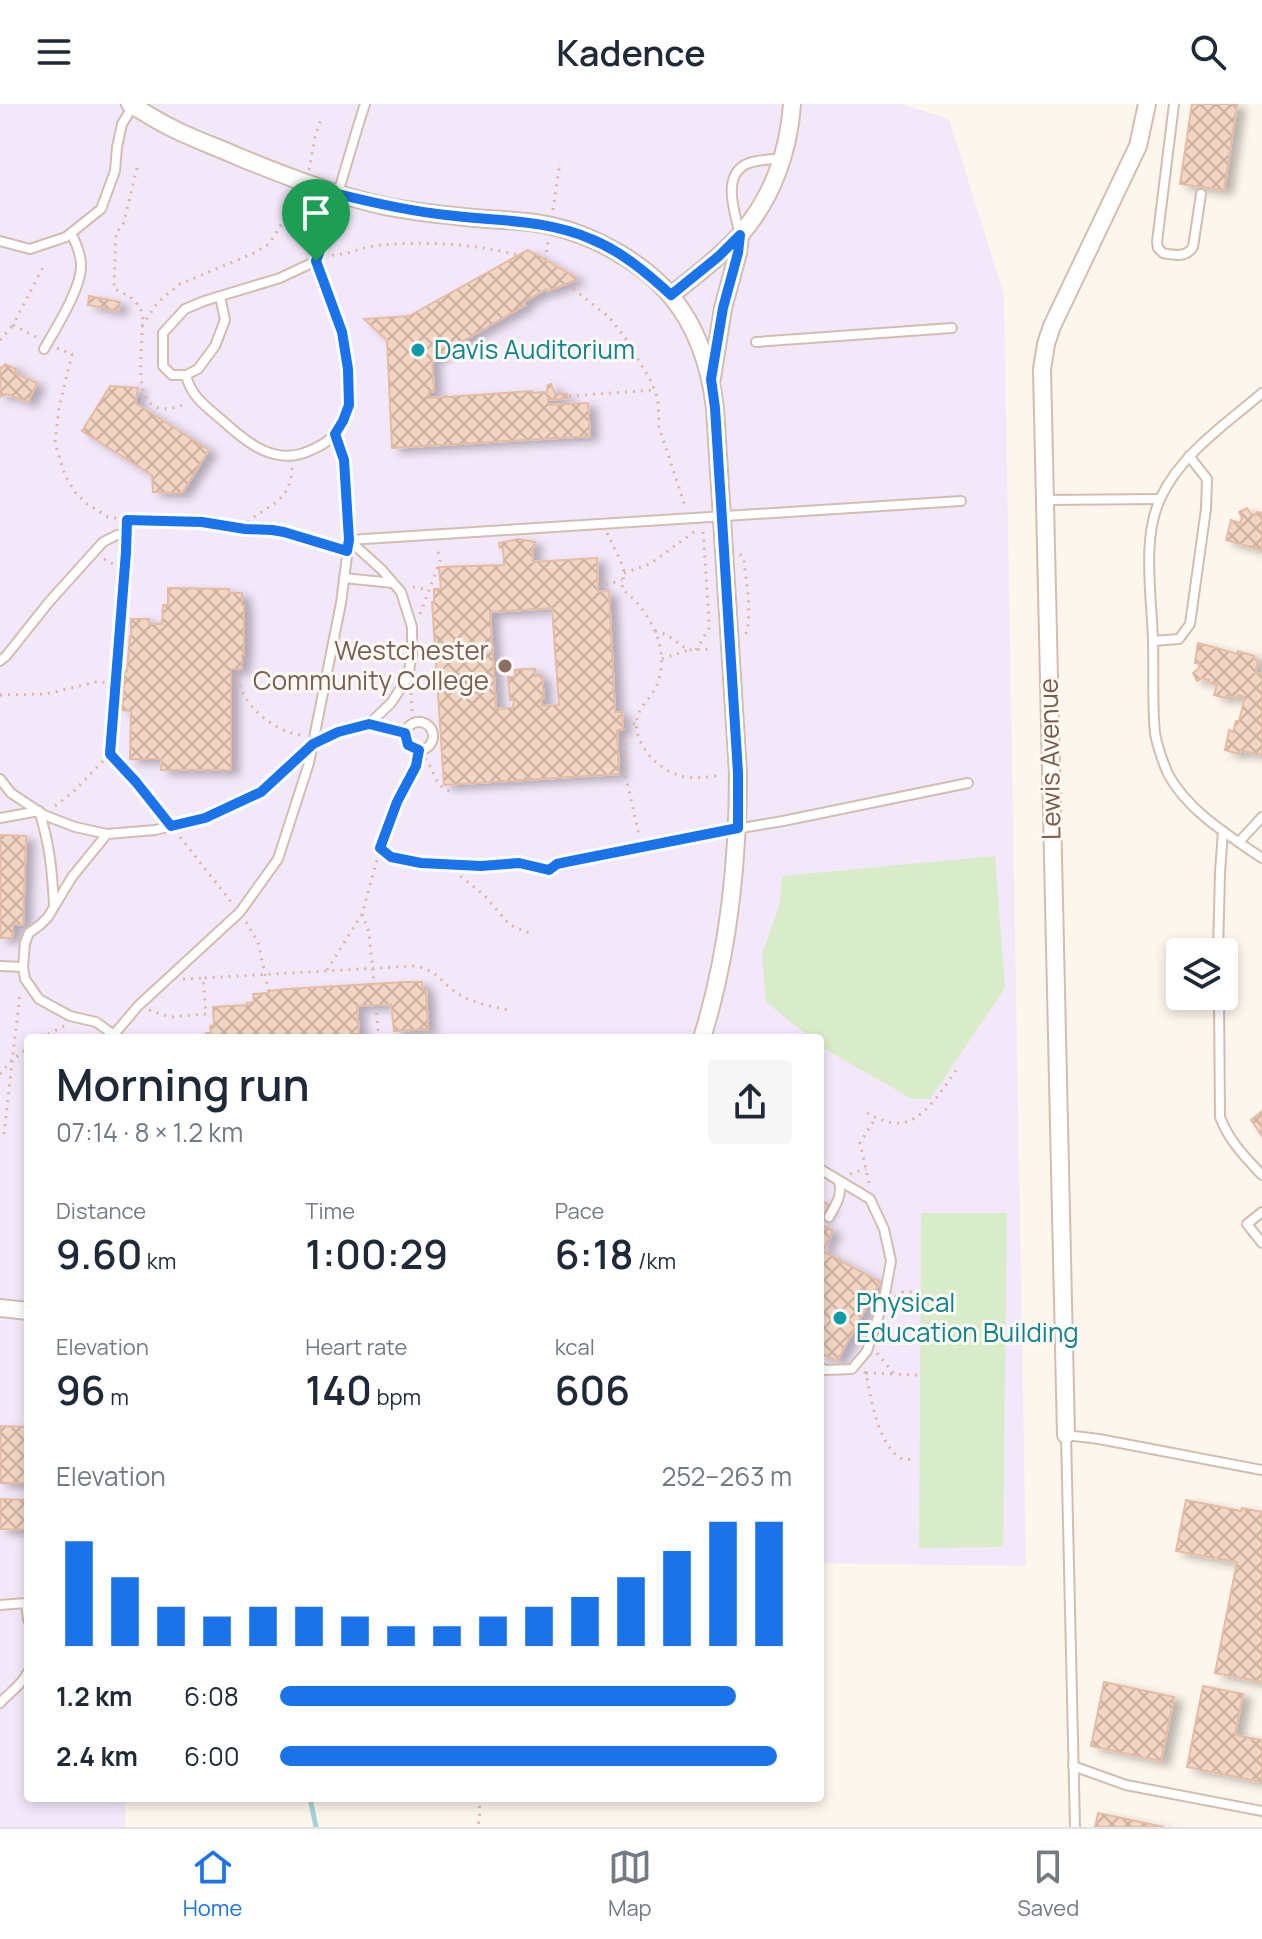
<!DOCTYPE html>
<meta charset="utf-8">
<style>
body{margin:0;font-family:Manrope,sans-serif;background:#f6f6f7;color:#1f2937;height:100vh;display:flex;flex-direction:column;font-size:30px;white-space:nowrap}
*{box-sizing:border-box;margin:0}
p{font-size:26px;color:#747a83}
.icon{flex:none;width:44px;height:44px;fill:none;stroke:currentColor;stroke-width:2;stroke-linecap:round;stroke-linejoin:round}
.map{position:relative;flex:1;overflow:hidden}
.side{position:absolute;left:24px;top:930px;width:800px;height:768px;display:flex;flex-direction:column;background:#fff;border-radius:8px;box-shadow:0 4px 12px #0003}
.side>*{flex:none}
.buttons{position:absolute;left:1166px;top:834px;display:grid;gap:16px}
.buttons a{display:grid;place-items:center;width:72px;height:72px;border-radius:8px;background:#fff;box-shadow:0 4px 12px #0003;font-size:40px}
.pin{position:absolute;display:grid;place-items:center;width:68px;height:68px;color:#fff;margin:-82px -34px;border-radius:50% 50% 50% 0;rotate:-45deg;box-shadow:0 0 8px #0007}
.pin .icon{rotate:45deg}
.round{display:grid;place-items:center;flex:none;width:84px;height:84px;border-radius:8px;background:#f6f6f7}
.overview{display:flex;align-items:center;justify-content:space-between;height:136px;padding:0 32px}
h1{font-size:44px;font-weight:600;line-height:60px}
.metrics{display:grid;grid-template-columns:repeat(3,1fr);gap:12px;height:136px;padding:8px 32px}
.metrics div{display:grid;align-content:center}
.metrics b{font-size:40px;font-weight:600}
.metrics small{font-size:22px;font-weight:400}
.metrics p{font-size:22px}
.chart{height:224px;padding:16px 32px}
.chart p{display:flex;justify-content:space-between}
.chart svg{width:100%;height:144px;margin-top:8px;stroke:#1a73e8;stroke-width:6}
ul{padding:0 32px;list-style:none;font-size:26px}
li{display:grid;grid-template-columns:128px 96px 1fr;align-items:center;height:60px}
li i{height:20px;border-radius:10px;background:#1a73e8}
header{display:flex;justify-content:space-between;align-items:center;height:104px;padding:0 32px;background:#fff;font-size:36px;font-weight:600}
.tabs{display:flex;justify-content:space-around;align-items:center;height:112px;border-top:2px solid #e0e1e3;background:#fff;font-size:22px;color:#747a83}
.tabs a{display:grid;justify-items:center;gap:4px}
.tabs .current{color:#1a73e8}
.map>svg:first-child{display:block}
.education{fill:#f3e8fa}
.park{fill:#d8ecc9}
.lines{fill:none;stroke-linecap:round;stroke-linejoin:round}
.stream{stroke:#a5d3da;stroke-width:5}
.building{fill:url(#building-cross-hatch);stroke:#e6bba3;stroke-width:2;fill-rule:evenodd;filter:url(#shadow)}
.lane-casing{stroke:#d1beb0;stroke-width:12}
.street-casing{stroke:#d1beb0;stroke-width:20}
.path{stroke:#d9b8a5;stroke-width:3;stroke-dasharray:2 6;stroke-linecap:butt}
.lane{stroke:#fff;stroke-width:8}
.street{stroke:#fff;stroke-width:16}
.route-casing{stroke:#fff;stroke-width:16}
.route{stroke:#1a73e8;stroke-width:10}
.culture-dot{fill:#0f9aa8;stroke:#fffaf3;stroke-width:3}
.education-dot{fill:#8d6e63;stroke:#fffaf3;stroke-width:3}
.labels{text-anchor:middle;stroke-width:6;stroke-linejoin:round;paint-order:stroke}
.culture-label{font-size:26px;fill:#0d838f;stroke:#fffaf3;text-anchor:start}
.education-label{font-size:26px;fill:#785e54;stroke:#fffaf3;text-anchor:end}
.street-label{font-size:26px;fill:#7a5c4d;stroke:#fffaf3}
</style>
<header><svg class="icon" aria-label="menu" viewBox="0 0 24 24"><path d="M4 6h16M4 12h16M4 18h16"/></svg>Kadence<svg class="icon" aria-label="search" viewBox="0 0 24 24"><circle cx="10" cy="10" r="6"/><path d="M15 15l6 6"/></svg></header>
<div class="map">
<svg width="1262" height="1723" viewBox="0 0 1262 1723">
<defs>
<pattern id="building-cross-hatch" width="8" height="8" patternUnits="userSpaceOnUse" patternTransform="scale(2)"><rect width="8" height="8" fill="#f3d5c3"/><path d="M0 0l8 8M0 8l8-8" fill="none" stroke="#cab0a1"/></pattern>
<filter id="shadow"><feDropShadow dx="8" dy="4.5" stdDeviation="4" flood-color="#0004"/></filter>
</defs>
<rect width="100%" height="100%" fill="#fdf6ec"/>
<path class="education" d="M0 0H901L949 15 1004 191 1026 1462 820 1459V934H28V1694H126L125 1723H0Z"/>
<g class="park">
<path d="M995 752 1005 884 930 995H912L825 945 820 941V934H811L766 898 762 851 780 798 782 772Z"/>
<path d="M921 1109H1007L1003 1443 919 1444Z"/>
</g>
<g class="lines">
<path class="stream" d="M310 1694 316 1723"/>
</g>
<g class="building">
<path d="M1192 0H1237L1224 86 1180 80Z"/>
<path d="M528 146 575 173 576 176 548 187 546 185 524 198 525 201 432 255 434 288H429V294L446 293V291L447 293 532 287V289L544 288 546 290 548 281 551 280 555 290H567V294L548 296V301L588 299 590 332 392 344 387 236 364 215 409 212Z"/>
<path d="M89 192 120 198 118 207 88 201Z"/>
<path d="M5 260 16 265 14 269 37 279 28 298 7 290 0 293V263L2 264Z"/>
<path d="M110 282 138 284 135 299 209 346 182 389 153 388 152 371 82 327Z"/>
<path d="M1247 404 1251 410 1256 411 1257 408 1262 409V446L1226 436 1231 416 1240 419 1242 414 1239 408Z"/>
<path d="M519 435 535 438 532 446 533 458 597 454 598 488 609 487 615 608H622L623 625 617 626 619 670 444 681 432 498H434V485H441L439 463 504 461 503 444H500L499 439ZM552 504 559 601 542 602 541 595H544L542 572H535V565H524L515 566V573H508L510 596H514L513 604 496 605 490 508Z"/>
<path d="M168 484 229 485V489H242V501H244V551H242V565H231V666H161L162 655H130L131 607 122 606 125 567H127L130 532 131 531V515H149V520H162L163 501H168Z"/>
<path d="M1198 539 1238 550V547L1254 552V555L1258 557 1255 569 1262 570V651L1240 646 1239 650 1225 646 1229 626 1233 628 1236 617H1239L1245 593 1238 591V594L1227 591 1226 594 1214 591 1217 581 1208 578 1209 576 1202 574 1197 577 1193 569 1198 565 1200 560 1195 559Z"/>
<path d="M0 731 26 732 23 821 13 820 12 834H0Z"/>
<path d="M405 878H422L423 886H426L428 925 394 927 391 900 357 902 359 930H351L352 933 206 934V929H211L210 922 214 921 213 903 248 901 247 899 254 898 253 890 269 889V887L288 885Z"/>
<path d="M1262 1007V1032L1251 1016Z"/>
<path d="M820 1096 829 1101 820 1118Z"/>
<path d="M820 1120 833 1127 823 1147 880 1178 837 1257 823 1250 820 1255Z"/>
<path d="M0 1322 28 1323V1379H0Z"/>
<path d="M0 1395 28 1396V1426L0 1425Z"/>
<path d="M1186 1396 1241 1407 1242 1404 1262 1408V1578L1215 1569 1237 1458 1176 1447Z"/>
<path d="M1104 1578 1174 1593 1161 1657 1091 1642Z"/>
<path d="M1203 1582 1243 1590 1235 1631 1262 1636V1678L1187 1663Z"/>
<path d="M1098 1709 1164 1723H1095Z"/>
</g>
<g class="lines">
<defs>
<g id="lane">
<path d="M1174 0 1157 138 1158 144 1163 149C1174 151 1186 154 1193 143L1201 90"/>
<path d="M740 131C736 112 722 76 743 62 753 55 771 56 782 54"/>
<path d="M0 137 30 145 66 133 101 105 115 67 117 43 122 20 133 2"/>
<path d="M220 192 225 216 215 242 198 265 186 271H172L163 262V229L185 205 204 197 280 174 316 157C335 105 348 52 365 0"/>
<path d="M756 238 952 224"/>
<path d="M44 245C56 224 82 183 81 161 81 150 76 139 71 129"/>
<path d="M186 271C191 293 207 303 223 317 247 339 275 362 309 347 318 343 327 339 334 331 371 289 333 201 316 157"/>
<path d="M1262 289C1226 320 1182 349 1161 393 1141 434 1152 494 1153 538 1154 568 1152 599 1155 629 1157 641 1163 658 1168 670 1188 707 1228 731 1262 754"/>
<path d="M1045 396 1160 395"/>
<path d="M349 436 961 397"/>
<path d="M344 474 393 479"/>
<path d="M1153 537 1179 535 1190 520 1206 405 1207 375 1189 352"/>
<path d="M0 557 6 552 49 498 103 438 117 431 127 430"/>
<circle cx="419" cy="632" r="14"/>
<path d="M369 620 405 629"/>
<path d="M0 675 11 689 44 711 75 723 107 730 155 726 205 714 261 688 322 634 338 628 369 620 391 599 408 573 412 549V523L401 488 382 466 349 436"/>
<path d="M0 714 39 707C50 741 52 766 54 801"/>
<path d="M107 730 72 773 48 813 40 821 29 829 25 839 23 863 25 875 39 895 70 912 96 918 114 931"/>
<path d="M1239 738 1262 713"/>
<path d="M549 766 557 760 566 758 694 732 783 717 968 679"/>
<path d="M1218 848 1220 768 1223 727"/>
<path d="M0 862 23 863"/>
<path d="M1219 892 1220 1013C1229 1037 1245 1053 1262 1071"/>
<path d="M111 934 138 902 240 808 278 755 309 659 341 499 349 436 344 356 335 330"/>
<path d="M820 1065 870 1095 884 1125 891 1157 884 1195 867 1247 852 1265 825 1266 820 1263"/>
<path d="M1262 1108 1247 1120 1262 1139"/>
<path d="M829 1113C835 1102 843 1091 839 1078"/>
<path d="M0 1501 26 1499 28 1516"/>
<path d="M0 1599C10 1588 21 1582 28 1568"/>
<path d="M1073 1662 1126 1681 1262 1707"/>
<path d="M1075 1723 1066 1331 1099 1335 1262 1366"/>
</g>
<g id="street">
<path d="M130 0C144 8 157 17 172 24 193 35 217 43 239 53 288 73 337 92 389 103 421 109 453 112 486 115 508 116 531 117 552 122 593 131 644 159 671 192 697 223 710 264 715 304L738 669C738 759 729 848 702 934"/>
<path d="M671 191C695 172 720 153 741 130 772 94 789 47 792 0"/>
<path d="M712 274 723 204 738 149 740 131"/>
<path d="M0 1204 28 1207"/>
<path d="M1066 1331 1042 265 1046 240 1052 222 1138 42 1147 0"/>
</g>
</defs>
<use href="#lane" class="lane-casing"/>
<use href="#street" class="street-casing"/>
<g class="path">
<path d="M137 64 123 121 116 128 114 185C126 190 137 195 142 209 144 215 142 222 142 228 141 265 131 323 188 299"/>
<path d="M309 66 315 33 321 15"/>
<path d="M553 106 560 58"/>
<path d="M332 151C349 151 364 142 381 141 424 137 476 140 518 151"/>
<path d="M545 156 548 137"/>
<path d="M567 180 610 214 626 235 651 277 658 295 659 323 686 405"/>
<path d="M142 222 158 198 180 180 254 149 269 140 300 91"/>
<path d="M36 233 13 221 43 163"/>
<path d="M0 236 13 221"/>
<path d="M57 244 72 250 59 304 55 339 65 371 75 388 87 400 108 413 121 415 182 416 272 426 284 428 338 445"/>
<path d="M569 292 654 286"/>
<path d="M242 424C263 400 291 403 292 362"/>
<path d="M607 429 623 462 624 469 622 485C651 507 672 548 656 583 651 594 639 603 637 615 633 639 656 664 678 671 691 676 708 673 721 671"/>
<path d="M127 439 110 650 136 678 163 712"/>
<path d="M740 450 744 455C746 480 753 509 745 533"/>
<path d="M104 455 125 466"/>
<path d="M624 469 650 460 694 428 700 427"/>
<path d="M413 483 429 486"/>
<path d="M598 483 622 476"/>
<path d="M420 510 440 457 437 442"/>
<path d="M655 527 667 531 688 546 713 545"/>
<path d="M696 546 709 524V518L703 426"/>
<path d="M662 555 688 546"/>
<path d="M239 565C239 571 238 578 241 585 250 607 278 629 302 631"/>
<path d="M411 589 413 620"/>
<path d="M0 591 46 590 96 578 116 579"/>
<path d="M635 620 625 618 626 673 639 731"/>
<path d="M420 648C423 652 426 656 429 660 436 672 436 683 450 687"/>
<path d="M55 702 72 689 110 650"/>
<path d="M180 733 232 799"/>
<path d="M381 745 391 753 421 759 481 762 519 759 538 763"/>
<path d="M448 762 484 791 510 821 534 831"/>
<path d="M362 810 369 828 374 881"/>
<path d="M246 818 258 838 269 889"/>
<path d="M327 866 362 810 383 734 397 698 416 662 419 646"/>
<path d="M183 875 203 874"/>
<path d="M376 901 378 926 382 934"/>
<path d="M149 906 170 913 206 910 203 874 413 862C436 864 440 878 457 889 472 899 491 902 508 906"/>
<path d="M41 934 66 921"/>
<path d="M0 970 11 957 28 944"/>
<path d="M867 1009C876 1014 886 1019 897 1019 922 1021 944 983 957 965"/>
<path d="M4 1030 20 889"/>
<path d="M850 1070 866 1065"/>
<path d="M869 1079 860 1039 876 1013"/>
<path d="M895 1193 903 1188H916"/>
<path d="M877 1249 894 1270 917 1271"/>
<path d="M864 1268 866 1269C870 1291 879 1346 903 1355 904 1355 914 1356 916 1356"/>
<path d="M866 1269 894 1270"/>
<path d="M478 1694 480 1706 478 1723"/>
</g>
<use href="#lane" class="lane"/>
<use href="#street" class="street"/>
</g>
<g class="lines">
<defs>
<path id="route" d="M338 90C374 99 409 107 446 111 495 117 545 115 591 135 621 147 647 169 671 191L719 152 740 131 738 149 723 204 711 275 715 304 738 669V724L566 758 557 760 549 766 519 759 481 762 421 759 391 753 380 744 397 698 416 662 419 646 408 641 405 629 369 620 338 628 313 640 261 688 205 714 171 722 136 678 110 650 126 448 127 416 202 418 245 425 272 426 284 428 347 447 349 436 344 356 335 330 343 317 349 301 348 265 342 228 316 157 335 106Z"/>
</defs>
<use href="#route" class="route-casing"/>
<use href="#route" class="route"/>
</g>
<g class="culture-dot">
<circle cx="418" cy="246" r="8"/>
<circle cx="840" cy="1214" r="8"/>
</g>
<circle class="education-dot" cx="505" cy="562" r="8"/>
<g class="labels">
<g class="culture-label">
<text x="434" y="255">Davis Auditorium</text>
<text x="856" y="1208">Physical<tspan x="856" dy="30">Education Building</tspan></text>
</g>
<g class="education-label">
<text x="489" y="556">Westchester<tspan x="489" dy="30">Community College</tspan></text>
</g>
<g class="street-label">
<text transform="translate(1050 655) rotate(-91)" y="9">Lewis Avenue</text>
</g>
</g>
</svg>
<div class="buttons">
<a><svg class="icon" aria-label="layers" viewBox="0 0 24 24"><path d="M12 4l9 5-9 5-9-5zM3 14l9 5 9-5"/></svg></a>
</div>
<div class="pin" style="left:316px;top:157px;background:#1e9e55"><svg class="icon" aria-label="arrive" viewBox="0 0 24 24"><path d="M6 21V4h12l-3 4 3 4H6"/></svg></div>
<section class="side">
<div class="overview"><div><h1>Morning run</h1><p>07:14 · 8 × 1.2 km</p></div><a class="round"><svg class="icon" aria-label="share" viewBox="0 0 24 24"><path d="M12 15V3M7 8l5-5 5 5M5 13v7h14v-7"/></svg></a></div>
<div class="metrics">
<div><p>Distance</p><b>9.60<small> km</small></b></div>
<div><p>Time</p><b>1:00:29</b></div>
<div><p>Pace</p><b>6:18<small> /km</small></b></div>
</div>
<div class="metrics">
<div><p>Elevation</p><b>96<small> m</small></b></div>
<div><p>Heart rate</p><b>140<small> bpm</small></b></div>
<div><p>kcal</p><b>606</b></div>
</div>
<div class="chart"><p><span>Elevation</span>252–263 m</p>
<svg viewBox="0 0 160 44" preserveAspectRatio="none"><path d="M5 44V12M15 44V23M25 44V32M35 44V35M45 44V32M55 44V32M65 44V35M75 44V38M85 44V38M95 44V35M105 44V32M115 44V29M125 44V23M135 44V15M145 44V6M155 44V6"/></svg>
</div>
<ul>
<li><b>1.2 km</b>6:08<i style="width:89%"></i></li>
<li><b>2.4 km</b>6:00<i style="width:97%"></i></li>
</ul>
</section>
</div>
<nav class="tabs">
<a class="current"><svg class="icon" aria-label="home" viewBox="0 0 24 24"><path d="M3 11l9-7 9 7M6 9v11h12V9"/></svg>Home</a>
<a><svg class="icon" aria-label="map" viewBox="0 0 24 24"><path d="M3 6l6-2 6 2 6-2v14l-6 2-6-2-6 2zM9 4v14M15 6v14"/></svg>Map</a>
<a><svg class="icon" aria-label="saved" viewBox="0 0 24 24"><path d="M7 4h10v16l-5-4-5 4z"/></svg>Saved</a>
</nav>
